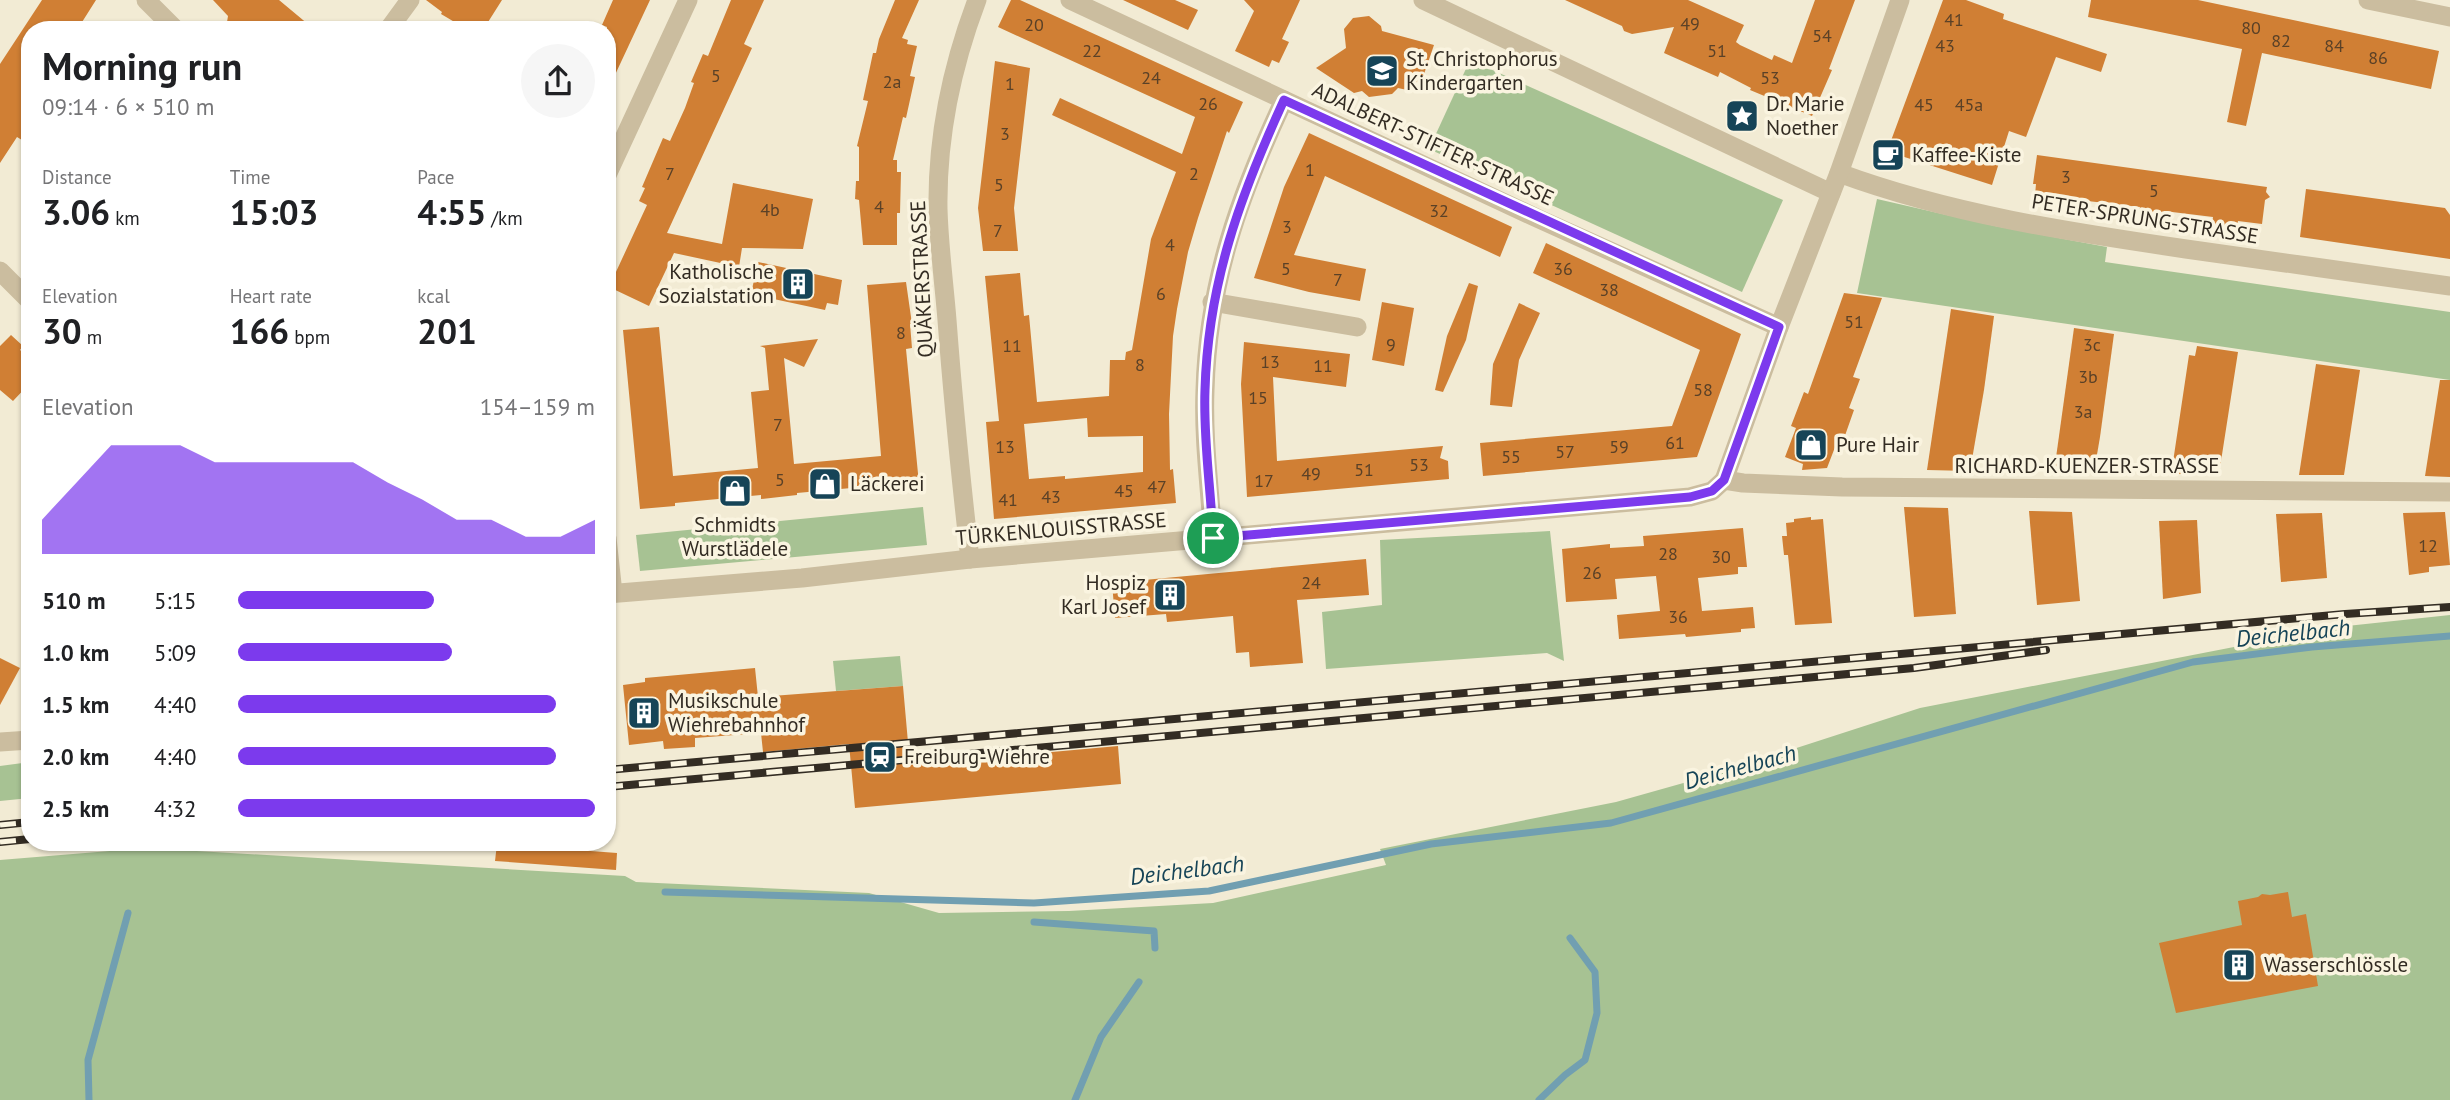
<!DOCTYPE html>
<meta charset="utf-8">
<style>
body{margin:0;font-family:"PT Sans",sans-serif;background:#f6f6f6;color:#202124;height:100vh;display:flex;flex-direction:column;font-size:26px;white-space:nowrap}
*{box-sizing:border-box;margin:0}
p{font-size:23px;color:#757577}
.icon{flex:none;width:38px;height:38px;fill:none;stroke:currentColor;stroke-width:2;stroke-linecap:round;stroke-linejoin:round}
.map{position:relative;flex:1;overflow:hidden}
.details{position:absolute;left:21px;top:21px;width:595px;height:830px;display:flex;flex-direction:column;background:#fff;border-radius:28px;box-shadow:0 2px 5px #0004}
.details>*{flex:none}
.pin{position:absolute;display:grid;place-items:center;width:60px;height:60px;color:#fff;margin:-30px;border:4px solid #fff;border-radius:50%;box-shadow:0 2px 7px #0007}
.round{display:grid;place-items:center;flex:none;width:74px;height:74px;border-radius:37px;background:#f6f6f6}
.summary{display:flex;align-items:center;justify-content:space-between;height:119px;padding:0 21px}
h1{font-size:38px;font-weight:800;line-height:52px}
.stats{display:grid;grid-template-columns:repeat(3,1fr);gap:10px;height:119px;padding:7px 21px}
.stats div{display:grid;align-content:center}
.stats b{font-size:35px;font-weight:800}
.stats small{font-size:19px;font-weight:400}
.stats p{font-size:19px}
.chart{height:196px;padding:14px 21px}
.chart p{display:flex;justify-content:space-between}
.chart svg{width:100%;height:126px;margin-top:7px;fill:#7c3aed;opacity:.7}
ul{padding:0 21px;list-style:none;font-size:23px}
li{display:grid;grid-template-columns:112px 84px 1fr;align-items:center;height:52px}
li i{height:18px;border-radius:9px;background:#7c3aed}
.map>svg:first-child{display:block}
.green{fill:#a7c293}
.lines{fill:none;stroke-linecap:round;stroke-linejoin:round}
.stream{stroke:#719fb1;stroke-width:7}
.building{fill:#d07f34;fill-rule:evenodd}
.minor{stroke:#cbbd9f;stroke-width:19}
.rail-casing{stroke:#332c23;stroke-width:8}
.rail{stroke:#faf4e0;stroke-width:5;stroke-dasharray:16;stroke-linecap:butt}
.route-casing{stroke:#fff;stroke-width:14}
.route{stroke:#7c3aed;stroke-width:9}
.labels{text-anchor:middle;stroke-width:7;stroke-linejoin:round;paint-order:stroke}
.number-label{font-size:18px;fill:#5a4127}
.poi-label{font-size:21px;fill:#332c23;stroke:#faf4e0;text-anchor:start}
.street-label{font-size:21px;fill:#332c23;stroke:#faf4e0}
.water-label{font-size:23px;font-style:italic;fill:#164457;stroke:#faf4e0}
</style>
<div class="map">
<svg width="2450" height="1100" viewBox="0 0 2450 1100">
<rect width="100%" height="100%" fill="#f2ebd4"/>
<g class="green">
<path d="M1470 60 1783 200 1742 292 1429 149Z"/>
<path d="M1877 199 1995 226 2107 247 2105 262 2450 312V380L1857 293Z"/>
<path d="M923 507 927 545 640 571 636 535Z"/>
<path d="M1550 531 1564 661 1547 653 1326 669 1322 612 1382 605 1380 540Z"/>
<path d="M2450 615V1100H0V860L146 848 625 876 636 882 869 893 939 913 1069 911 1213 903 1386 865 1380 849 1616 802 1726 771 1920 708 2270 640 2281 633Z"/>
<path d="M900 656 903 686 836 691 833 661Z"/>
<path d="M30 762V798L0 801V766Z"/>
</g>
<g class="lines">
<g class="stream">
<path d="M665 892 1034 903 1209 891 1431 844 1611 823 2193 662 2312 647 2450 636"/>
<path d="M1034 922 1154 931 1155 948"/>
<path d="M89 1100 88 1060 128 913"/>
<path d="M1075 1100 1101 1037 1139 982"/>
<path d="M1539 1100 1565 1075 1585 1060 1597 1013 1595 972 1570 938"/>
</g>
</g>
<g class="building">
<path d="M42 0H96L77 30H30V145L17 137 0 163V64Z"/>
<path d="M213 0H279L315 30H269L273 25 234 28 227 22 228 16Z"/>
<path d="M426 0H502L483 30H468L441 14 442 12Z"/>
<path d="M613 0H650L607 92V27L602 25Z"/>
<path d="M731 0H764L744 44 752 48 667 233 722 244 733 183 813 199 803 249 742 248 739 267 674 253 649 306 609 287 647 205 639 201 645 188 642 187 663 138 670 141 685 108 694 83 691 82 703 54 708 56Z"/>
<path d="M895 0H919L902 38 908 40 907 44 917 46 910 76 915 77 906 118 903 117 893 160H897V172H901L900 213H897V245H863L859 200 855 199 856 181H859V147L857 146 868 101 863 100 873 53H876L879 39Z"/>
<path d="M1011 0H1020L1243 102 1229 133 1227 131 1198 218 1188 252 1177 309 1173 336 1169 414 1170 470 1173 469 1176 503 994 519 986 422 999 421 985 276 1020 273 1024 316 1029 315 1037 402 1109 396 1110 360H1125L1126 352 1132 350 1151 239 1176 172 1052 115 1060 98 1182 154 1195 117 998 27ZM1087 418 1088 437 1143 436V472L1065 479V476L1029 479 1024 424Z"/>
<path d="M1123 0H1175L1198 10 1188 30Z"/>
<path d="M1244 0H1300L1282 39 1289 42 1279 63 1272 60 1269 67 1235 51 1254 11Z"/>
<path d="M1565 0H1688L1744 25 1736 42 1740 45 1772 60 1774 55 1792 63 1815 0H1855L1829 69 1832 70 1812 116 1750 90 1751 88 1720 72 1718 77 1664 53 1674 27 1632 34 1624 31 1622 26Z"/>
<path d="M1943 0H1966L2004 14 2003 19 2107 54 2101 72 2056 57 2026 137 2009 131 1992 185 1895 154 1889 146Z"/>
<path d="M2091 0H2198L2439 51 2431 89 2262 53 2246 126 2227 122 2242 49 2088 17Z"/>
<path d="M1369 16 1381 26 1382 31 1434 45 1423 77 1407 90 1398 88 1392 94 1369 97 1362 91 1354 93 1316 68 1346 48 1344 29 1353 18Z"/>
<path d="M995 61 1030 68 1014 208 1018 251H983L978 208Z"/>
<path d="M1309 133 1512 227 1500 257 1325 176 1294 255 1366 269 1360 301 1309 292 1254 278 1284 187Z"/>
<path d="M2037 155 2267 187 2266 192 2270 197 2265 200 2262 224 2238 221 2237 228 2212 225 2213 217 2164 211V217L2139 214 2140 207 2035 195 2036 184H2033Z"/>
<path d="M2306 189 2445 208 2450 215V259L2300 237Z"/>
<path d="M1546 243 1741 334 1697 457 1483 476 1480 443 1672 426 1700 350 1533 273Z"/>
<path d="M758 262 842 280 838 305 827 303 825 310 751 294Z"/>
<path d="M906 282 912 324H910L912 348 906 349 919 484 884 487V485L797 493V495L761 499V495L675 503V506L640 509 623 330 659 327 673 476 758 468 751 392 769 390 765 348 760 346 818 339 804 367 784 358 794 464 881 456 867 285Z"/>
<path d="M1469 283 1478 286 1466 340 1443 392 1435 390 1447 336Z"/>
<path d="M1844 293 1882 298 1853 377 1860 379 1849 408 1854 410 1842 444 1837 442 1827 468 1802 470 1803 464 1785 457 1796 428 1791 426 1804 392 1808 394Z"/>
<path d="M1382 302 1414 308 1404 366 1372 360Z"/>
<path d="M1519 303 1540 313 1519 360 1512 407 1490 405 1493 364Z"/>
<path d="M1951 309 1994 316 1984 390 1970 471 1927 470Z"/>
<path d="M2074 328 2114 334 2100 437 2094 472H2054Z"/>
<path d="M11 335 23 346 20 350 30 358V383L13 401 0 390V346Z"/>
<path d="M1244 342 1350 354 1346 387 1273 377 1277 461 1443 446 1440 458 1448 461 1449 479 1247 497 1241 384Z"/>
<path d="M2197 346 2238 352 2219 474H2177L2179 463 2173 462 2189 355 2195 356Z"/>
<path d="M2316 364 2360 370 2344 475H2299Z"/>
<path d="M2440 380H2450V477L2425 476Z"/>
<path d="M1904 507 1948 508 1956 614 1914 617Z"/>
<path d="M2029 511 2072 512 2080 601 2037 605Z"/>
<path d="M2445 512 2450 565 2429 567V572L2409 575 2403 513Z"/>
<path d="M2322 513 2327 578 2281 582 2276 514Z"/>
<path d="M1811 517V520L1823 519 1832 623 1795 625 1788 555H1784L1782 536H1787L1786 523 1794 522V519Z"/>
<path d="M2197 520 2201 593 2163 599 2159 521Z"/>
<path d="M1743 528 1747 567H1738V574L1698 578 1702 611 1753 607 1755 628 1741 629V632L1686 637 1685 634 1619 639 1617 615 1660 611 1656 576 1615 579 1617 599 1566 602 1562 549 1610 544V548L1644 546 1643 536Z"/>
<path d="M1366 559 1369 595 1297 600 1303 663 1250 667 1249 652 1236 653 1233 616 1167 622 1166 614 1115 618 1112 583Z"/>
<path d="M0 658 20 668 0 705Z"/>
<path d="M755 668 758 697 903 686 910 765 1118 746 1121 784 855 808 849 744 763 752 761 733 695 738V747L664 749 663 741 629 745 623 685 645 682V678Z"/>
<path d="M497 844 617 853 616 870 495 861Z"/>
<path d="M2288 892 2292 917 2306 914 2318 986 2176 1013 2159 943 2242 925 2238 901 2258 897 2262 894 2270 895Z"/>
</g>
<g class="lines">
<g class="minor">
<path d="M146 0 176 30"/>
<path d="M1070 0 1539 219 1779 327"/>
<path d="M1423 0 1831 193"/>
<path d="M2368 0 2450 17"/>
<path d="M388 30 410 0"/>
<path d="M1839 173C1950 214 2069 232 2186 249 2274 261 2362 274 2450 286"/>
<path d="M607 175 688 0"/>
<path d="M0 271 30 301"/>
<path d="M1212 302 1357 327"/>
<path d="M1724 480 1743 483 1842 487 2450 492"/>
<path d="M1724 480 1779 327 1839 173 1900 0"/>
<path d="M607 538 613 593"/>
<path d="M1213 539C1210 489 1203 439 1205 390 1208 282 1239 197 1284 100"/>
<path d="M970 559C961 480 953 400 947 320 944 283 939 246 938 209 937 138 952 66 977 0"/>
<path d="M607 594 802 578 970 559 1690 497 1712 491 1724 480"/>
<path d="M0 742 30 740"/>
</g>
<defs>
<g id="rail">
<path d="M607 770 2345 614 2450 607"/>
<path d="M607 787 1914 668 2046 650"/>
<path d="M0 825 30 822"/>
<path d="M0 842 30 839"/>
</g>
</defs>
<use href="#rail" class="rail-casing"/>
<use href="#rail" class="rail"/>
</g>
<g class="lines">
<defs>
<path id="route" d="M1284 100 1779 327 1724 480 1712 491 1690 497 1213 538C1211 489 1203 439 1205 390 1208 283 1240 196 1284 100Z"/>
</defs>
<use href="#route" class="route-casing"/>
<use href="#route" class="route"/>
</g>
<defs>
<symbol id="school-square" viewBox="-11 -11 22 22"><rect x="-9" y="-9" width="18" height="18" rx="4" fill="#164457" stroke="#faf4e0"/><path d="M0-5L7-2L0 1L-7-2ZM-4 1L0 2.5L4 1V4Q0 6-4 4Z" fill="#fff"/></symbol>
<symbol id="sight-square" viewBox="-11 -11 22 22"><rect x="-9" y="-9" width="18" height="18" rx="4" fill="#164457" stroke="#faf4e0"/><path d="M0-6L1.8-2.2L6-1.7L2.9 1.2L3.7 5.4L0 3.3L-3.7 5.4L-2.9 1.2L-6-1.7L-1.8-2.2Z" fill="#fff"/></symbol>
<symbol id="cafe-square" viewBox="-11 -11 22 22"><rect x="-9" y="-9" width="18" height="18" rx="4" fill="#164457" stroke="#faf4e0"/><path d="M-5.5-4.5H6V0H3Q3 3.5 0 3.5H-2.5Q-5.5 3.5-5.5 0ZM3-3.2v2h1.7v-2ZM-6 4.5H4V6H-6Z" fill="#fff"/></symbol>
<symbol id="building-square" viewBox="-11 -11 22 22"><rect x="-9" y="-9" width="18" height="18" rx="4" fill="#164457" stroke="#faf4e0"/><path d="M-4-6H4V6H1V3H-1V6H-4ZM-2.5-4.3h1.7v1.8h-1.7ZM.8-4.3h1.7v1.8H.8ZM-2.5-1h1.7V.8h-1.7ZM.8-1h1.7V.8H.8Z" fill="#fff"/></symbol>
<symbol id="shop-square" viewBox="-11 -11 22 22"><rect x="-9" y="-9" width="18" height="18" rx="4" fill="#164457" stroke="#faf4e0"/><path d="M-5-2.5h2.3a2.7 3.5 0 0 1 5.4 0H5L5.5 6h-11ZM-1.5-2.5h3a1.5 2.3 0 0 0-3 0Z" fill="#fff"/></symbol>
<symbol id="station-square" viewBox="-11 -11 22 22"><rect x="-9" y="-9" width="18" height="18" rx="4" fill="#164457" stroke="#faf4e0"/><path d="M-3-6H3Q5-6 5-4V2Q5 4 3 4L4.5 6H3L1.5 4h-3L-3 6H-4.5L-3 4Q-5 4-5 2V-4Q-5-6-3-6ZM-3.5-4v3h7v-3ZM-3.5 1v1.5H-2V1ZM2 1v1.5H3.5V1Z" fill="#fff"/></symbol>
</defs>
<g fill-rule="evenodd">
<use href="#school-square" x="1363" y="52" width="38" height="38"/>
<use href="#sight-square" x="1723" y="97" width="38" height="38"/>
<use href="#cafe-square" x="1869" y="136" width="38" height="38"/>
<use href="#building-square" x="779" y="265" width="38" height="38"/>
<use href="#shop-square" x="1792" y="426" width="38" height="38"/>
<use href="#shop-square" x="806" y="465" width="38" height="38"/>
<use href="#shop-square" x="716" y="472" width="38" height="38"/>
<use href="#building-square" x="1151" y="576" width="38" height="38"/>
<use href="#building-square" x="625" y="694" width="38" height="38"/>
<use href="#station-square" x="861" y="738" width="38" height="38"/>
<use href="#building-square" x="2220" y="946" width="38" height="38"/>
</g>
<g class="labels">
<g class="number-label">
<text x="1954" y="26">41</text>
<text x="1690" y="30">49</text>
<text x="1034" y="31">20</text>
<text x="2251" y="34">80</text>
<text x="1822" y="42">54</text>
<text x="2281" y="47">82</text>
<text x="1945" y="52">43</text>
<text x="2334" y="52">84</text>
<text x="1092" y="57">22</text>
<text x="1717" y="57">51</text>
<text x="2378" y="64">86</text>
<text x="716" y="82">5</text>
<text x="1151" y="84">24</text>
<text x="1770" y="84">53</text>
<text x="892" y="88">2a</text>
<text x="1010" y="90">1</text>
<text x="1208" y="110">26</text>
<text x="1924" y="111">45</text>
<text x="1969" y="111">45a</text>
<text x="1005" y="140">3</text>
<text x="1310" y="176">1</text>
<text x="670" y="180">7</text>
<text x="1194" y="180">2</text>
<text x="2066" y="183">3</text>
<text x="999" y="191">5</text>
<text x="2154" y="197">5</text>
<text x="879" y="213">4</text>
<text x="770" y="216">4b</text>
<text x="1439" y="217">32</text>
<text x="1287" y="233">3</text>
<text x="998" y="237">7</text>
<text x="1170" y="251">4</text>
<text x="1286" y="275">5</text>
<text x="1563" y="275">36</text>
<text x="1338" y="286">7</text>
<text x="1609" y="296">38</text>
<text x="1161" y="300">6</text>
<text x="1854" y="328">51</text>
<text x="901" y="339">8</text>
<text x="1391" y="351">9</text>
<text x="2092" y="351">3c</text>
<text x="1012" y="352">11</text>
<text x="1270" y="368">13</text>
<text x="1140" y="371">8</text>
<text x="1323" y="372">11</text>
<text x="2088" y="383">3b</text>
<text x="1703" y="396">58</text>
<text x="1258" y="404">15</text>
<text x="2083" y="418">3a</text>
<text x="778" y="431">7</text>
<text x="1675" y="449">61</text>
<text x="1005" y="453">13</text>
<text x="1619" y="453">59</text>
<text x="1565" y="458">57</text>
<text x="1511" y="463">55</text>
<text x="1419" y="471">53</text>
<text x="1364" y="476">51</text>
<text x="1311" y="480">49</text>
<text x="780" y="486">5</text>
<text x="1264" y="487">17</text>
<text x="1157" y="493">47</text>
<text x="1124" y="497">45</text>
<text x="1051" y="503">43</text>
<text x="1008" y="506">41</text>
<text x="2428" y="552">12</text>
<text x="1668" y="560">28</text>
<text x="1721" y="563">30</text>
<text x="1592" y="579">26</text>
<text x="1311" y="589">24</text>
<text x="1678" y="623">36</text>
</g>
<g class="poi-label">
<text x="1406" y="66">St. Christophorus<tspan x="1406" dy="24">Kindergarten</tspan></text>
<text x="1766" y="111">Dr. Marie<tspan x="1766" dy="24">Noether</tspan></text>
<text x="1912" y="162">Kaffee-Kiste</text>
<text x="774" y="279" text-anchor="end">Katholische<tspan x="774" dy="24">Sozialstation</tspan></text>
<text x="1836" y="452">Pure Hair</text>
<text x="850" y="491">Läckerei</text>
<text x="735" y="532" text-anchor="middle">Schmidts<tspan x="735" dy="24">Wurstlädele</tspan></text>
<text x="1146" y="590" text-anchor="end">Hospiz<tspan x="1146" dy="24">Karl Josef</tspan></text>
<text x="668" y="708">Musikschule<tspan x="668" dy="24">Wiehrebahnhof</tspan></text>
<text x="904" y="764">Freiburg-Wiehre</text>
<text x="2264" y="972">Wasserschlössle</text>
</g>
<g class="street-label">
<text transform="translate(1433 144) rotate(25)" y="7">ADALBERT-STIFTER-STRASSE</text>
<text transform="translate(2145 219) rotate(9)" y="7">PETER-SPRUNG-STRASSE</text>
<text transform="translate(922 279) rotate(-93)" y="7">QUÄKERSTRASSE</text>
<text x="2087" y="473">RICHARD-KUENZER-STRASSE</text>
<text transform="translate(1061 529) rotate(-5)" y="7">TÜRKENLOUISSTRASSE</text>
</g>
<g class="water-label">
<text transform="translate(2293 633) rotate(-6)" y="8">Deichelbach</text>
<text transform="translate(1740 767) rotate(-15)" y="8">Deichelbach</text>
<text transform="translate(1187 870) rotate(-7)" y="8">Deichelbach</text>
</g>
</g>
</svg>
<div class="pin" style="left:1213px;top:538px;background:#1e9e55"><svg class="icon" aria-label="arrive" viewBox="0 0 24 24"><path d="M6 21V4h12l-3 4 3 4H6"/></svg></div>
<section class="details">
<div class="summary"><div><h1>Morning run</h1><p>09:14 · 6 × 510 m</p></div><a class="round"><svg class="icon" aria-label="share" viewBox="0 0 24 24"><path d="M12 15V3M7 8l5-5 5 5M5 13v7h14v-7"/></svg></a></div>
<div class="stats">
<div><p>Distance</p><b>3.06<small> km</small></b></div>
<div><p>Time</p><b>15:03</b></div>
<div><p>Pace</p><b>4:55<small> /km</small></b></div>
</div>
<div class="stats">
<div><p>Elevation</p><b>30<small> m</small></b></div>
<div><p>Heart rate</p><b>166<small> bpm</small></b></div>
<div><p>kcal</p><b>201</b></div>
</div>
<div class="chart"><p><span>Elevation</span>154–159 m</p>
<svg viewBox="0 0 160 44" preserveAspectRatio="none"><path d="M0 44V32L10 19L20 6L30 6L40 6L50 12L60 12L70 12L80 12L90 12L100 19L110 25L120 32L130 32L140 38L150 38L160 32V44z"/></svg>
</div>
<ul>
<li><b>510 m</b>5:15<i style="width:55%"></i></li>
<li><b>1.0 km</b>5:09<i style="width:60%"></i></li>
<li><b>1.5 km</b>4:40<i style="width:89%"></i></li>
<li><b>2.0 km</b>4:40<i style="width:89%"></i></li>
<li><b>2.5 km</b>4:32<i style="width:100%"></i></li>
</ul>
</section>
</div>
